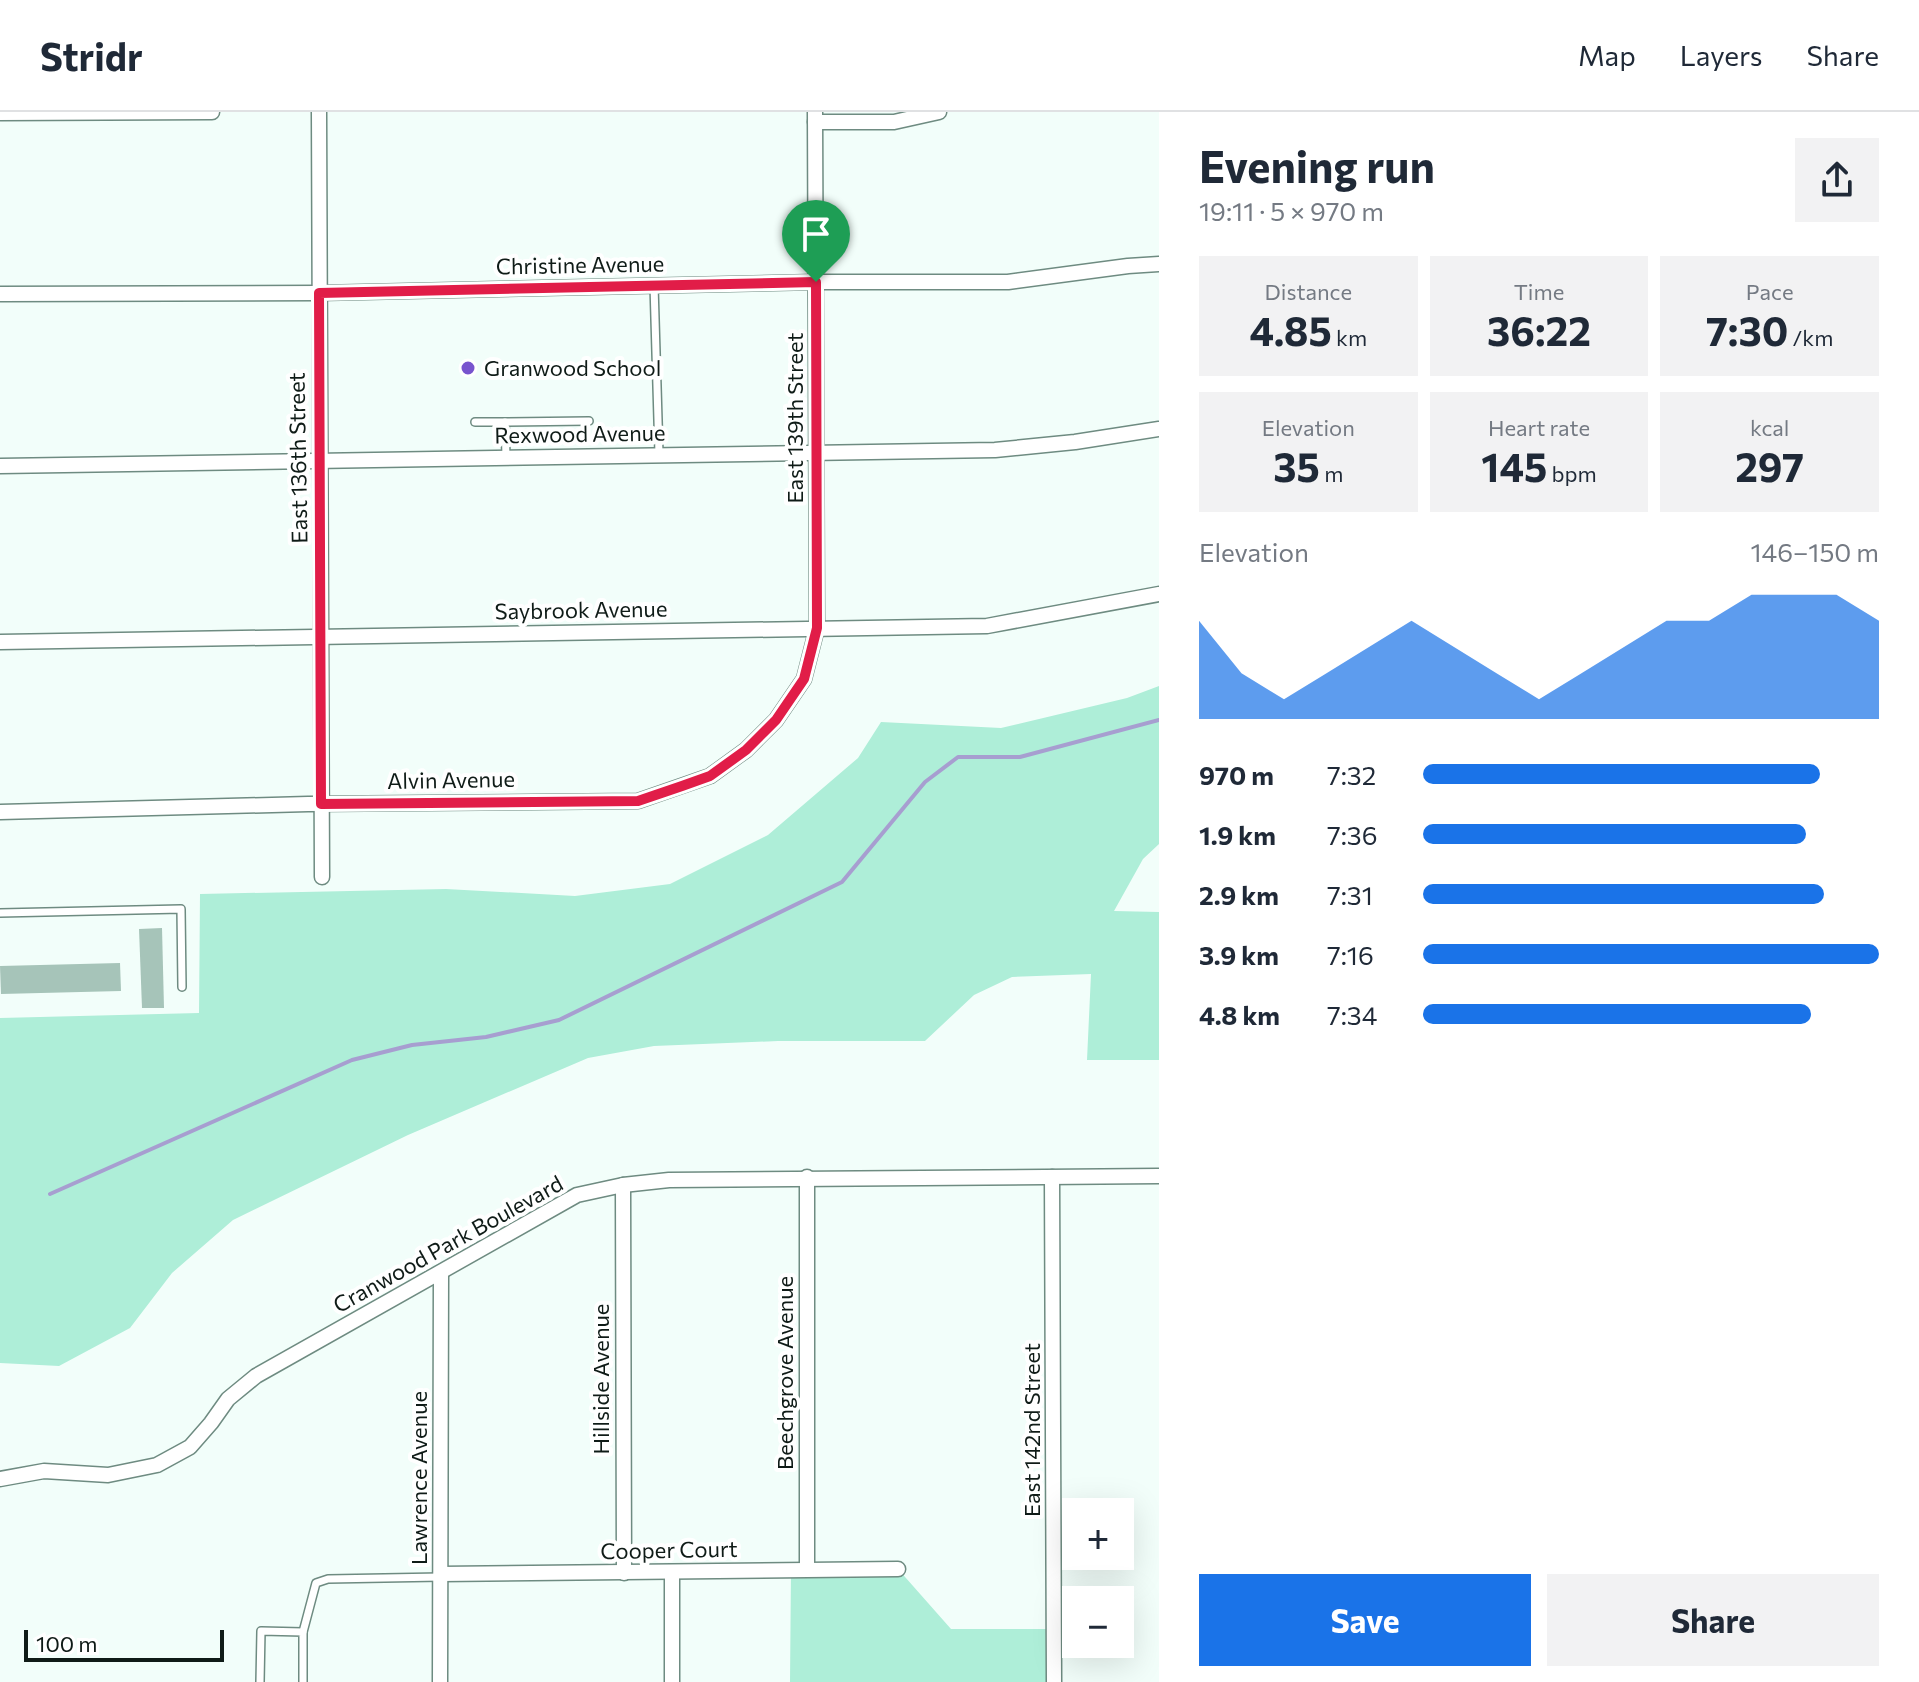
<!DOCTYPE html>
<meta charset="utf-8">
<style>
body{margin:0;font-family:Commissioner,sans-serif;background:#f2f2f3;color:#1f2937;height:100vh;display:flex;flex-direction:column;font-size:30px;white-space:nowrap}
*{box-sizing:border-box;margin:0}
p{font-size:26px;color:#747a83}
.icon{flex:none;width:44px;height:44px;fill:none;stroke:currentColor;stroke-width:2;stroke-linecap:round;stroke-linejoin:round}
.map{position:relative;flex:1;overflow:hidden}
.details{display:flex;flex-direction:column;background:#fff;width:760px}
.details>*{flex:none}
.buttons{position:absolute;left:1062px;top:1386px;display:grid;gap:16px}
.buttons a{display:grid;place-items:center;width:72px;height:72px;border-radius:0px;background:#fff;box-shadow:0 8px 32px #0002;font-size:40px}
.scale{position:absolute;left:24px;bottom:20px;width:200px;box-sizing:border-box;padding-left:8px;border:4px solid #0f1b17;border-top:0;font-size:22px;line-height:28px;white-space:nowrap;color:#0f1b17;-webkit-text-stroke:6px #fff;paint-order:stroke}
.pin{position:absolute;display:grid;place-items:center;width:68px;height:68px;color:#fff;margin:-82px -34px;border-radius:50% 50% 50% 0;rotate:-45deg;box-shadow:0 0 8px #0007}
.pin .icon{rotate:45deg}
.round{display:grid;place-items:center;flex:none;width:84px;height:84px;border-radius:0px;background:#f2f2f3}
.overview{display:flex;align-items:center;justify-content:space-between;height:136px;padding:0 40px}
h1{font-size:44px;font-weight:700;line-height:60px}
.stats{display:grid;grid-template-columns:repeat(3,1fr);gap:12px;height:136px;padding:8px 40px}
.stats div{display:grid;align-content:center;border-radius:0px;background:#f2f2f3;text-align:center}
.stats b{font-size:40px;font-weight:700}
.stats small{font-size:22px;font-weight:400}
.stats p{font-size:22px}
.chart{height:224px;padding:16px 40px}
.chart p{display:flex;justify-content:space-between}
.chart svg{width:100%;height:144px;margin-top:8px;fill:#1a73e8;opacity:.7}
.cta{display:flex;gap:16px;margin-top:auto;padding:16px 40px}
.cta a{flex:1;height:92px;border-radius:0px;background:#1a73e8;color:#fff;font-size:32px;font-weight:700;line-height:92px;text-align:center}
.cta a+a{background:#f2f2f3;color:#1f2937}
ul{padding:0 40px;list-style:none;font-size:26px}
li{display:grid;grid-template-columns:128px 96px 1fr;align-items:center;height:60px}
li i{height:20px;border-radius:10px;background:#1a73e8}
header{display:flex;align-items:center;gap:48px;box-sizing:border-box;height:112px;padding:0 40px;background:#fff;border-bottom:2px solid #e0e1e3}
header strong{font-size:38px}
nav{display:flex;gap:44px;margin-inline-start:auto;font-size:28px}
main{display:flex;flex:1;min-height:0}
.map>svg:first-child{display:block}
.green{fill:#aeeed8}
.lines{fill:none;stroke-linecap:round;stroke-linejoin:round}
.stream{stroke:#a79ed0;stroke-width:4}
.building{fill:#a6c4b9}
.service-casing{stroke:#6e8b81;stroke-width:10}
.minor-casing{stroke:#6e8b81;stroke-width:17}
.service{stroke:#fff;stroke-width:7}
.minor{stroke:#fff;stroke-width:14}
.route-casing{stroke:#fff;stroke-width:16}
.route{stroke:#e11d48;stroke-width:10}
.poi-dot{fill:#7854ce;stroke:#fff;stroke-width:3}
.labels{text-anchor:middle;stroke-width:8;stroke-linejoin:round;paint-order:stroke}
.street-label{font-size:22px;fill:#0f1b17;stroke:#fff}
.poi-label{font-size:22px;fill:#0f1b17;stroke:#fff;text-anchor:start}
</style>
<header>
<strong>Stridr</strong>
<nav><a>Map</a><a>Layers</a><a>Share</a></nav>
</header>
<main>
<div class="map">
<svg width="1159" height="1570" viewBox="0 0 1159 1570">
<rect width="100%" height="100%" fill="#f2fefa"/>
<g class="green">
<path d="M1159 574V732L1143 747 1114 799 1159 800V948H1087L1091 862 1012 865 974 883 925 929H778L654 934 588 946 408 1023 233 1108 172 1161 130 1216 59 1254 0 1251V906L199 901 200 782 446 777 575 784 670 772 768 723 858 646 881 610 1001 616 1127 586Z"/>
<path d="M791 1457H898L951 1517H1054V1570H790Z"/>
</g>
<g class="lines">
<path class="stream" d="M50 1082 352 948 412 933 486 925 559 908 842 770 925 670 958 645H1020L1159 608"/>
</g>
<g class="building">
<path d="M162 816 164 896H142L139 817Z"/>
<path d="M120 851 121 879 1 882 0 854Z"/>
</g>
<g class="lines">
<defs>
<g id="service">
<path d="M654 173 659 342"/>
<path d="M475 310H505"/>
<path d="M506 345 505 310 589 309"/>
<path d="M0 801 181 797 182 875"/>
<path d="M303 1520 316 1471 328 1467 441 1465"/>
<path d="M260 1570 261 1519 303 1520V1570"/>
</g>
<g id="minor">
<path d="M319 0 322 765"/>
<path d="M0 1 212 0"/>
<path d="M815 10H894L939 0"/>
<path d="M0 182 319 181 816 170H1008L1128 154 1159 152"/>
<path d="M0 354 995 338 1075 330 1159 317"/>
<path d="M0 530 987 514 1159 482"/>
<path d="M0 700 308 692 638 689 710 664 746 638 776 608 804 567 817 516 815 0"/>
<path d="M807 1065V1456"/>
<path d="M1052 1065 1054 1570"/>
<path d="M623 1073 624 1461"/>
<path d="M0 1367 44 1359 108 1363 157 1353 190 1335 211 1311 228 1287 256 1264 577 1083 623 1073 669 1068 1159 1064"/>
<path d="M672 1461V1570"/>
<path d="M441 1462 898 1457"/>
<path d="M440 1570 441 1162"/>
</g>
</defs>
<use href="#service" class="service-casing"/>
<use href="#minor" class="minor-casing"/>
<use href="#service" class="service"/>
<use href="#minor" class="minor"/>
</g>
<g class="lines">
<defs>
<path id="route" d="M816 170 817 516 804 567 776 608 746 638 710 664 682 674 638 689 321 692 319 181Z"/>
</defs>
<use href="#route" class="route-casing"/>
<use href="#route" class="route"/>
</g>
<circle class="poi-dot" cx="468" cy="256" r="8"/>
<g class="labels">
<g class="street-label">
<text transform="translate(580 153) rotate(-1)" y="8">Christine Avenue</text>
<text transform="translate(795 306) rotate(-90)" y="8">East 139th Street</text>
<text transform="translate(580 322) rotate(-1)" y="8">Rexwood Avenue</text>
<text transform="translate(298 346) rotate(-91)" y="8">East 136th Street</text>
<text transform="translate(581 498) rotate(-1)" y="8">Saybrook Avenue</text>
<text transform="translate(451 668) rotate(-1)" y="8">Alvin Avenue</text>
<text transform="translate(448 1132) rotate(-29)" y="8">Cranwood Park Boulevard</text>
<text transform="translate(785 1261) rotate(-90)" y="8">Beechgrove Avenue</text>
<text transform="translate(601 1267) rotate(-90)" y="8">Hillside Avenue</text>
<text transform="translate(1032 1318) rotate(-90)" y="8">East 142nd Street</text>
<text transform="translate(419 1366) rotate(-90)" y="8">Lawrence Avenue</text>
<text transform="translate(669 1438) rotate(-1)" y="8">Cooper Court</text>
</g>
<g class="poi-label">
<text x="484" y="264">Granwood School</text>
</g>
</g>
</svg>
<div class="buttons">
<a>+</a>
<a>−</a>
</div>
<div class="scale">100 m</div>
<div class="pin" style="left:816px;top:170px;background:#1e9e55"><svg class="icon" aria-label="arrive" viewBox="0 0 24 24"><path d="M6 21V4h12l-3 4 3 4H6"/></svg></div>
</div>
<section class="details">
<div class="overview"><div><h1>Evening run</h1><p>19:11 · 5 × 970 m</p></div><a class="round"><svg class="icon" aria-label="share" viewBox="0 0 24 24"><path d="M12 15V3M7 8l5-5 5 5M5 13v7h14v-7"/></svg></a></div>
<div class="stats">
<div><p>Distance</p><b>4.85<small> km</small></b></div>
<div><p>Time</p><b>36:22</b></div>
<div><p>Pace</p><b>7:30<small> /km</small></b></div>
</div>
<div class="stats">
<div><p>Elevation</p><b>35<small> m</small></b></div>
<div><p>Heart rate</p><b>145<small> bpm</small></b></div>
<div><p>kcal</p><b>297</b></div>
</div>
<div class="chart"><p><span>Elevation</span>146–150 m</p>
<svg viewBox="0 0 160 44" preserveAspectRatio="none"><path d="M0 44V14L10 30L20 38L30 30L40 22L50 14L60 22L70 30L80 38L90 30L100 22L110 14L120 14L130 6L140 6L150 6L160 14V44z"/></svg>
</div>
<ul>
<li><b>970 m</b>7:32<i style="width:87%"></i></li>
<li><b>1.9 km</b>7:36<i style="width:84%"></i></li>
<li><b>2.9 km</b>7:31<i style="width:88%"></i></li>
<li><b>3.9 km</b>7:16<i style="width:100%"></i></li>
<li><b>4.8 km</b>7:34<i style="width:85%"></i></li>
</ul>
<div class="cta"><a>Save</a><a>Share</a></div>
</section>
</main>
